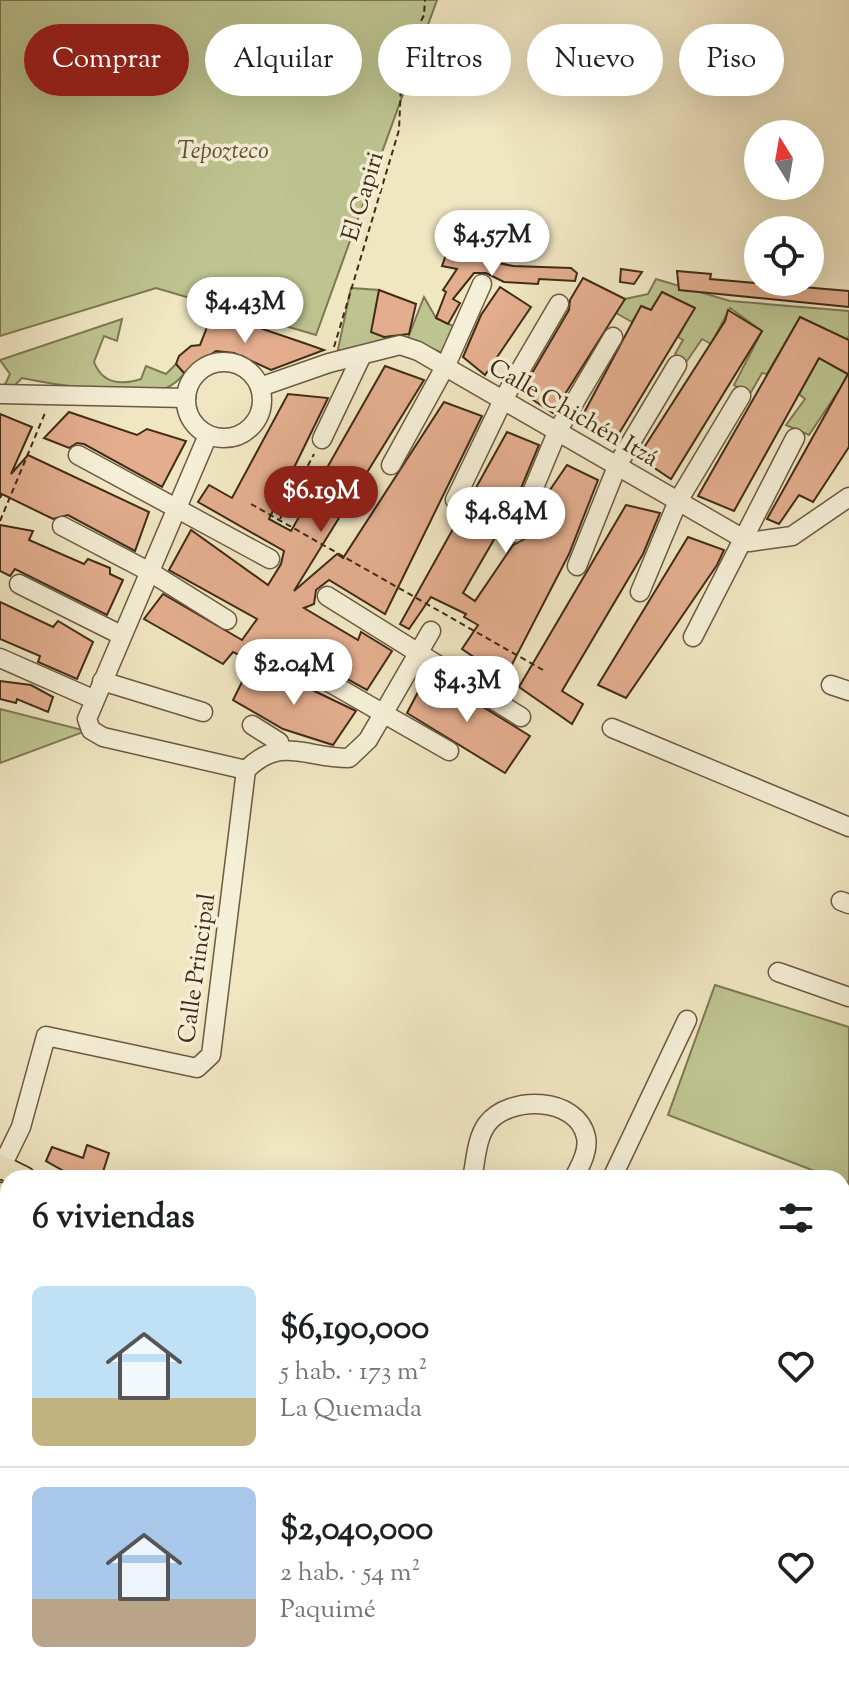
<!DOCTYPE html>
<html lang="es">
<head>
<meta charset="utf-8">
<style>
  body { margin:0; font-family:"Sorts Mill Goudy",serif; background:#f6f6f6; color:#202124; height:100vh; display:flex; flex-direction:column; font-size:30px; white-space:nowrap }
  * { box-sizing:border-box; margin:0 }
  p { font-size:26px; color:#757577 }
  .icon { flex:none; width:44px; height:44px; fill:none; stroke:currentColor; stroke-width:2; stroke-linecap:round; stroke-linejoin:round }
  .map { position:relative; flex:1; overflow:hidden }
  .details { position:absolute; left:0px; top:1170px; width:850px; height:512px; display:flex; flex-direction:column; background:#fff; border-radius:24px 24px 0 0; box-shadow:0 8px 32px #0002 }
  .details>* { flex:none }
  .guide { position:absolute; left:24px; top:24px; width:802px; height:72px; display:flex; gap:16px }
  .needle { width:52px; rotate:349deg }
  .buttons { position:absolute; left:744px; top:120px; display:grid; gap:16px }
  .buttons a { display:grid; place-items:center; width:80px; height:80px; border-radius:50%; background:#fff; box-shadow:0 8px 32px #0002; font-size:40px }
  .price { position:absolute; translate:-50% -68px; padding:0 18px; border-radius:28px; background:#fff; color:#222; font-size:26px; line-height:52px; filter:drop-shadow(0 2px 4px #0008) }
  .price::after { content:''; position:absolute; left:50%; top:48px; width:24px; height:18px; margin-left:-12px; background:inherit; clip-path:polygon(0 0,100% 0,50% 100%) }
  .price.active { background:#8f2418; color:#fff }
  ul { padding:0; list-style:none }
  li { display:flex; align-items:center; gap:24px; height:200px; padding:0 32px }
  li+li { border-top:2px solid #e0e0e0 }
  li span { display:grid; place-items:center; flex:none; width:224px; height:160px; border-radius:12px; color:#555 }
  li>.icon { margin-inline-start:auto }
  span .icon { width:96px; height:96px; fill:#fffc; stroke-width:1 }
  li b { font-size:34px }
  h2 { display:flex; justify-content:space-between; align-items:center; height:96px; padding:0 32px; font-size:34px }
  .tag { padding:0 28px; border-radius:36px; background:#fff; box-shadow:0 8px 32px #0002; font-size:28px; line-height:72px }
  .tag.active { background:#8f2418; color:#fff }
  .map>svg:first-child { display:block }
</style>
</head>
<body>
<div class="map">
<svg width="849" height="1682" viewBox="0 0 849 1682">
  <rect width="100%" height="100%" fill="#f0e6c2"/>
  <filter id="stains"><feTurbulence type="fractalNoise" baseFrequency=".0025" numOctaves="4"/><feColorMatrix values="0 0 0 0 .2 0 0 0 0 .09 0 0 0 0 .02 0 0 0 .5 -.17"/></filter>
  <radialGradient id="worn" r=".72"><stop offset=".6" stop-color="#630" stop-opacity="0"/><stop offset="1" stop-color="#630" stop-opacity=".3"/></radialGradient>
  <!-- green -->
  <g fill="#bdc490" stroke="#7e7852" stroke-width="2">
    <polygon points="0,0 437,0 316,335 156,288 0,336"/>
    <polygon points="656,279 730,301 849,311 849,336 833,366 849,375 809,435 786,425 805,399 799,394 833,333 800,317 767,374 762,373 750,394 734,385 762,331 730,308 711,344 702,339 687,361 675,354 683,340 678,337 694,308 662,292 651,310 642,306 632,322 616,313 625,299 648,294"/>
    <polygon points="351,288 379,290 372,331 389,338 337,354"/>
    <polygon points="424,297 436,318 457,328 442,353 408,338"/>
    <path d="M122 319 117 341 104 336 94 362C102 383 119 386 141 379L146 366 166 374 176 364 184 373C179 381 168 389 159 390 120 394 60 386 22 378L10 390 3 389 10 374 0 360Z"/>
    <polygon points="0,709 86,731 0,763"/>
    <polygon points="715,985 849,1027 849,1184 842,1178 833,1178 668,1115"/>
  </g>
  <!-- building -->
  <g fill="#e3ad8e" stroke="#402c15" stroke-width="2">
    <polygon points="447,252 513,266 571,268 577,273 575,281 539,279 538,284 504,282 486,273 474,273 453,299 460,303 448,324 436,318 446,292 443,290 457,269 442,266"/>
    <polygon points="621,269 642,272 634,284 620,282"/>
    <polygon points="677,271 711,274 710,279 849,291 849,307 679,290"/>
    <polygon points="583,278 625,299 553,413 521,392 569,310 570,300"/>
    <polygon points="500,287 531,307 485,375 463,357 481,315"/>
    <polygon points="379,290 416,304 409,334 384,337 371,332"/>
    <polygon points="662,292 695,308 612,445 578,424 641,306 651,310"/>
    <polygon points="728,310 762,331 671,479 638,457 725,321"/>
    <polygon points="213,312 304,343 324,350 271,370 234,353 216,351 184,373 176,364 179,356 191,346 200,345"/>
    <polygon points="800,317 849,340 849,447 813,502 799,495 779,524 767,519 848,374 819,358 734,511 698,496"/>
    <polygon points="385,366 424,380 294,591 337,554 343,558 444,402 482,416 385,614 329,580 316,590 314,604 304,608 358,640 361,632 392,651 367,690 291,648 280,653 275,672 233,652 223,664 144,619 163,594 242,640 257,619 169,570 191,530 268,585 281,564 284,551 198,502 209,485 232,498 288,394 328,398 269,519 291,531"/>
    <polygon points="69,412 137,435 147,429 186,441 162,487 84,444 77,443 69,448 44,438"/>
    <polygon points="0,414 32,427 11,474 28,455 149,512 135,551 68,515 53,519 2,494 0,498"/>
    <polygon points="507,432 539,445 514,505 463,593 475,601 513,545 526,538 539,506 567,465 598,480 569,554 505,678 462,649 478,625 464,617 466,614 431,597 409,629 400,624"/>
    <polygon points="626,505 660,513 643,554 562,691 583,704 572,724 519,687"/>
    <polygon points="0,525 33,531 29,540 84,564 88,559 110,568 110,574 123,580 107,615 15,569 10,576 0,571"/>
    <polygon points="688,537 724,550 717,565 626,698 598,685"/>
    <polygon points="0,602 53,627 58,621 93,642 77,679 38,662 40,656 0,639"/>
    <polygon points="275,672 356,711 333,745 283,729 233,700 245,676"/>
    <polygon points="428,673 530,736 505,773 407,713"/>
    <polygon points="0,681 31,685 53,697 48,712 17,699 16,703 0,699"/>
    <polygon points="87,1145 109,1153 101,1178 76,1178 46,1161 52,1147 83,1158"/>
  </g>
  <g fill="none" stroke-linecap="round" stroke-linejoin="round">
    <!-- minor casing -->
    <g stroke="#6c5a40" stroke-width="21">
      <g id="minor">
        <circle cx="224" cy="400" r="38"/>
        <polyline points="260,387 329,363 400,345 418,351 749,542 792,536 849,497"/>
        <polyline points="0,394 186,398"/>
        <polyline points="208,435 87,719 91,730 103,737 246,770"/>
        <polyline points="322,439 362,355"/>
        <polyline points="78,455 270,559"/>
        <polyline points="391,465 446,365 482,284"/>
        <polyline points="455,500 504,398 559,304"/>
        <polyline points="62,526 150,572 227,620"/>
        <polyline points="515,533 558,430 613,337"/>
        <polyline points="577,566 618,464 677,365"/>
        <polyline points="19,584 121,635"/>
        <polyline points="640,592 678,501 741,396"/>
        <polyline points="327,596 521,717"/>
        <polyline points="693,637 795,438"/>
        <polyline points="0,658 93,699"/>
        <polyline points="290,660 449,751"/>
        <polyline points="102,681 203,712"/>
        <polyline points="831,685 849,691"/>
        <polyline points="252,725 279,742 275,749"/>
        <polyline points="612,728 849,827"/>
        <polyline points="841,901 849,904"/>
        <polyline points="778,972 849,997"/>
        <path d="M0 1170 21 1127 46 1036 197 1068 211 1055 246 770C281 735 305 758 349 758L368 740 431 631"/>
        <path d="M472 1178C476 1161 476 1139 487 1124 509 1095 577 1096 586 1137 589 1151 580 1166 574 1178"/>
        <polyline points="612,1178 687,1020"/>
        <polyline points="0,1369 8,1373"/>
        <polyline points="842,1451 847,1453 842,1477"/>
        <polyline points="0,1472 8,1475"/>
        <polyline points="0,1624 8,1623"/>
        <polyline points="141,1674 149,1682"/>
        <polyline points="781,1674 797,1682"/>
        <polyline points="673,1682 679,1674"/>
      </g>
    </g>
    <!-- major casing -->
    <g stroke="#402c15" stroke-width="25">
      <g id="major">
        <polyline points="0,1166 24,1178"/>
        <polyline points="0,1194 8,1198"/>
        <polyline points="842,1536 849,1539"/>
        <polyline points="842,1561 849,1564"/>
      </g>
    </g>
    <!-- path -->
    <g stroke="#402c15" stroke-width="2" stroke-dasharray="6 4" stroke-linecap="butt">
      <polyline points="334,347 399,130 402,61 424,15 425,0"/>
      <polyline points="251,504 543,670"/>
      <polyline points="280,519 314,454"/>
      <polyline points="0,521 45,413"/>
    </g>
    <!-- minor -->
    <use href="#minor" stroke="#f5efd7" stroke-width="18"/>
    <!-- major -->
    <use href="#major" stroke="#f0e6c2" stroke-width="22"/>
  </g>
  <g text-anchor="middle" stroke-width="7" stroke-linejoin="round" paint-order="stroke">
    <!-- park labels -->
    <g font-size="24" font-style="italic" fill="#5f5234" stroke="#f5efd7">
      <text x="223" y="158">Tepozteco</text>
    </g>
    <!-- street labels -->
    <g font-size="24" fill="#402c15" stroke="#f5efd7">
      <text transform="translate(362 196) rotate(-73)" y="8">El Capiri</text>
      <text transform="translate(574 412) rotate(30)" y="8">Calle Chichén Itzá</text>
      <text transform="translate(196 968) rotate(-82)" y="8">Calle Principal</text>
    </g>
  </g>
  <rect width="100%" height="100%" filter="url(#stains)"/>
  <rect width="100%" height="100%" fill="url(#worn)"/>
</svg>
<div class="buttons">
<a><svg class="needle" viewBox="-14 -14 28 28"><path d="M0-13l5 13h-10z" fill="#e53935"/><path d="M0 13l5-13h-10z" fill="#757577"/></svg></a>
<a><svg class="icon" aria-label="locate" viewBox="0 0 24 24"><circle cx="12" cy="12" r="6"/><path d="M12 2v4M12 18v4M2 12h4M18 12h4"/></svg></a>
</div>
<b class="price" style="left:492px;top:278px">$4.57M</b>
<b class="price" style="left:245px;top:345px">$4.43M</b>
<b class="price active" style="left:321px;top:534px">$6.19M</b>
<b class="price" style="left:506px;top:555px">$4.84M</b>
<b class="price" style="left:294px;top:707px">$2.04M</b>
<b class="price" style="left:467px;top:724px">$4.3M</b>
<div class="guide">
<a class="tag active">Comprar</a>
<a class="tag">Alquilar</a>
<a class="tag">Filtros</a>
<a class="tag">Nuevo</a>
<a class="tag">Piso</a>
</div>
<section class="details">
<h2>6 viviendas<svg class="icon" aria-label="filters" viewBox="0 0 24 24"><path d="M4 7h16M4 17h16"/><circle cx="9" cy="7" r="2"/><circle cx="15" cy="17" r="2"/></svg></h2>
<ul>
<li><span style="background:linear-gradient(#bfe0f5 70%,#c2b280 0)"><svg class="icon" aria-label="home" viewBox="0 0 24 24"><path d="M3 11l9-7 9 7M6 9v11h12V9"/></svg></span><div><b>$6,190,000</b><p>5 hab. · 173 m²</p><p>La Quemada</p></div><svg class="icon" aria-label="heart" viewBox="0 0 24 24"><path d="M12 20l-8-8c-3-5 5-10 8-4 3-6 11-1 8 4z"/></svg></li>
<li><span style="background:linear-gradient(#a9c7e8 70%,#b9a48a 0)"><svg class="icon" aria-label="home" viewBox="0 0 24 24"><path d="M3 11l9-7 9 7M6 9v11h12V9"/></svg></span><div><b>$2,040,000</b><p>2 hab. · 54 m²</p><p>Paquimé</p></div><svg class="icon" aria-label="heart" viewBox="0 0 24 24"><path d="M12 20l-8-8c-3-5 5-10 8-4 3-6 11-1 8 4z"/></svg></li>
</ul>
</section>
</div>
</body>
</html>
